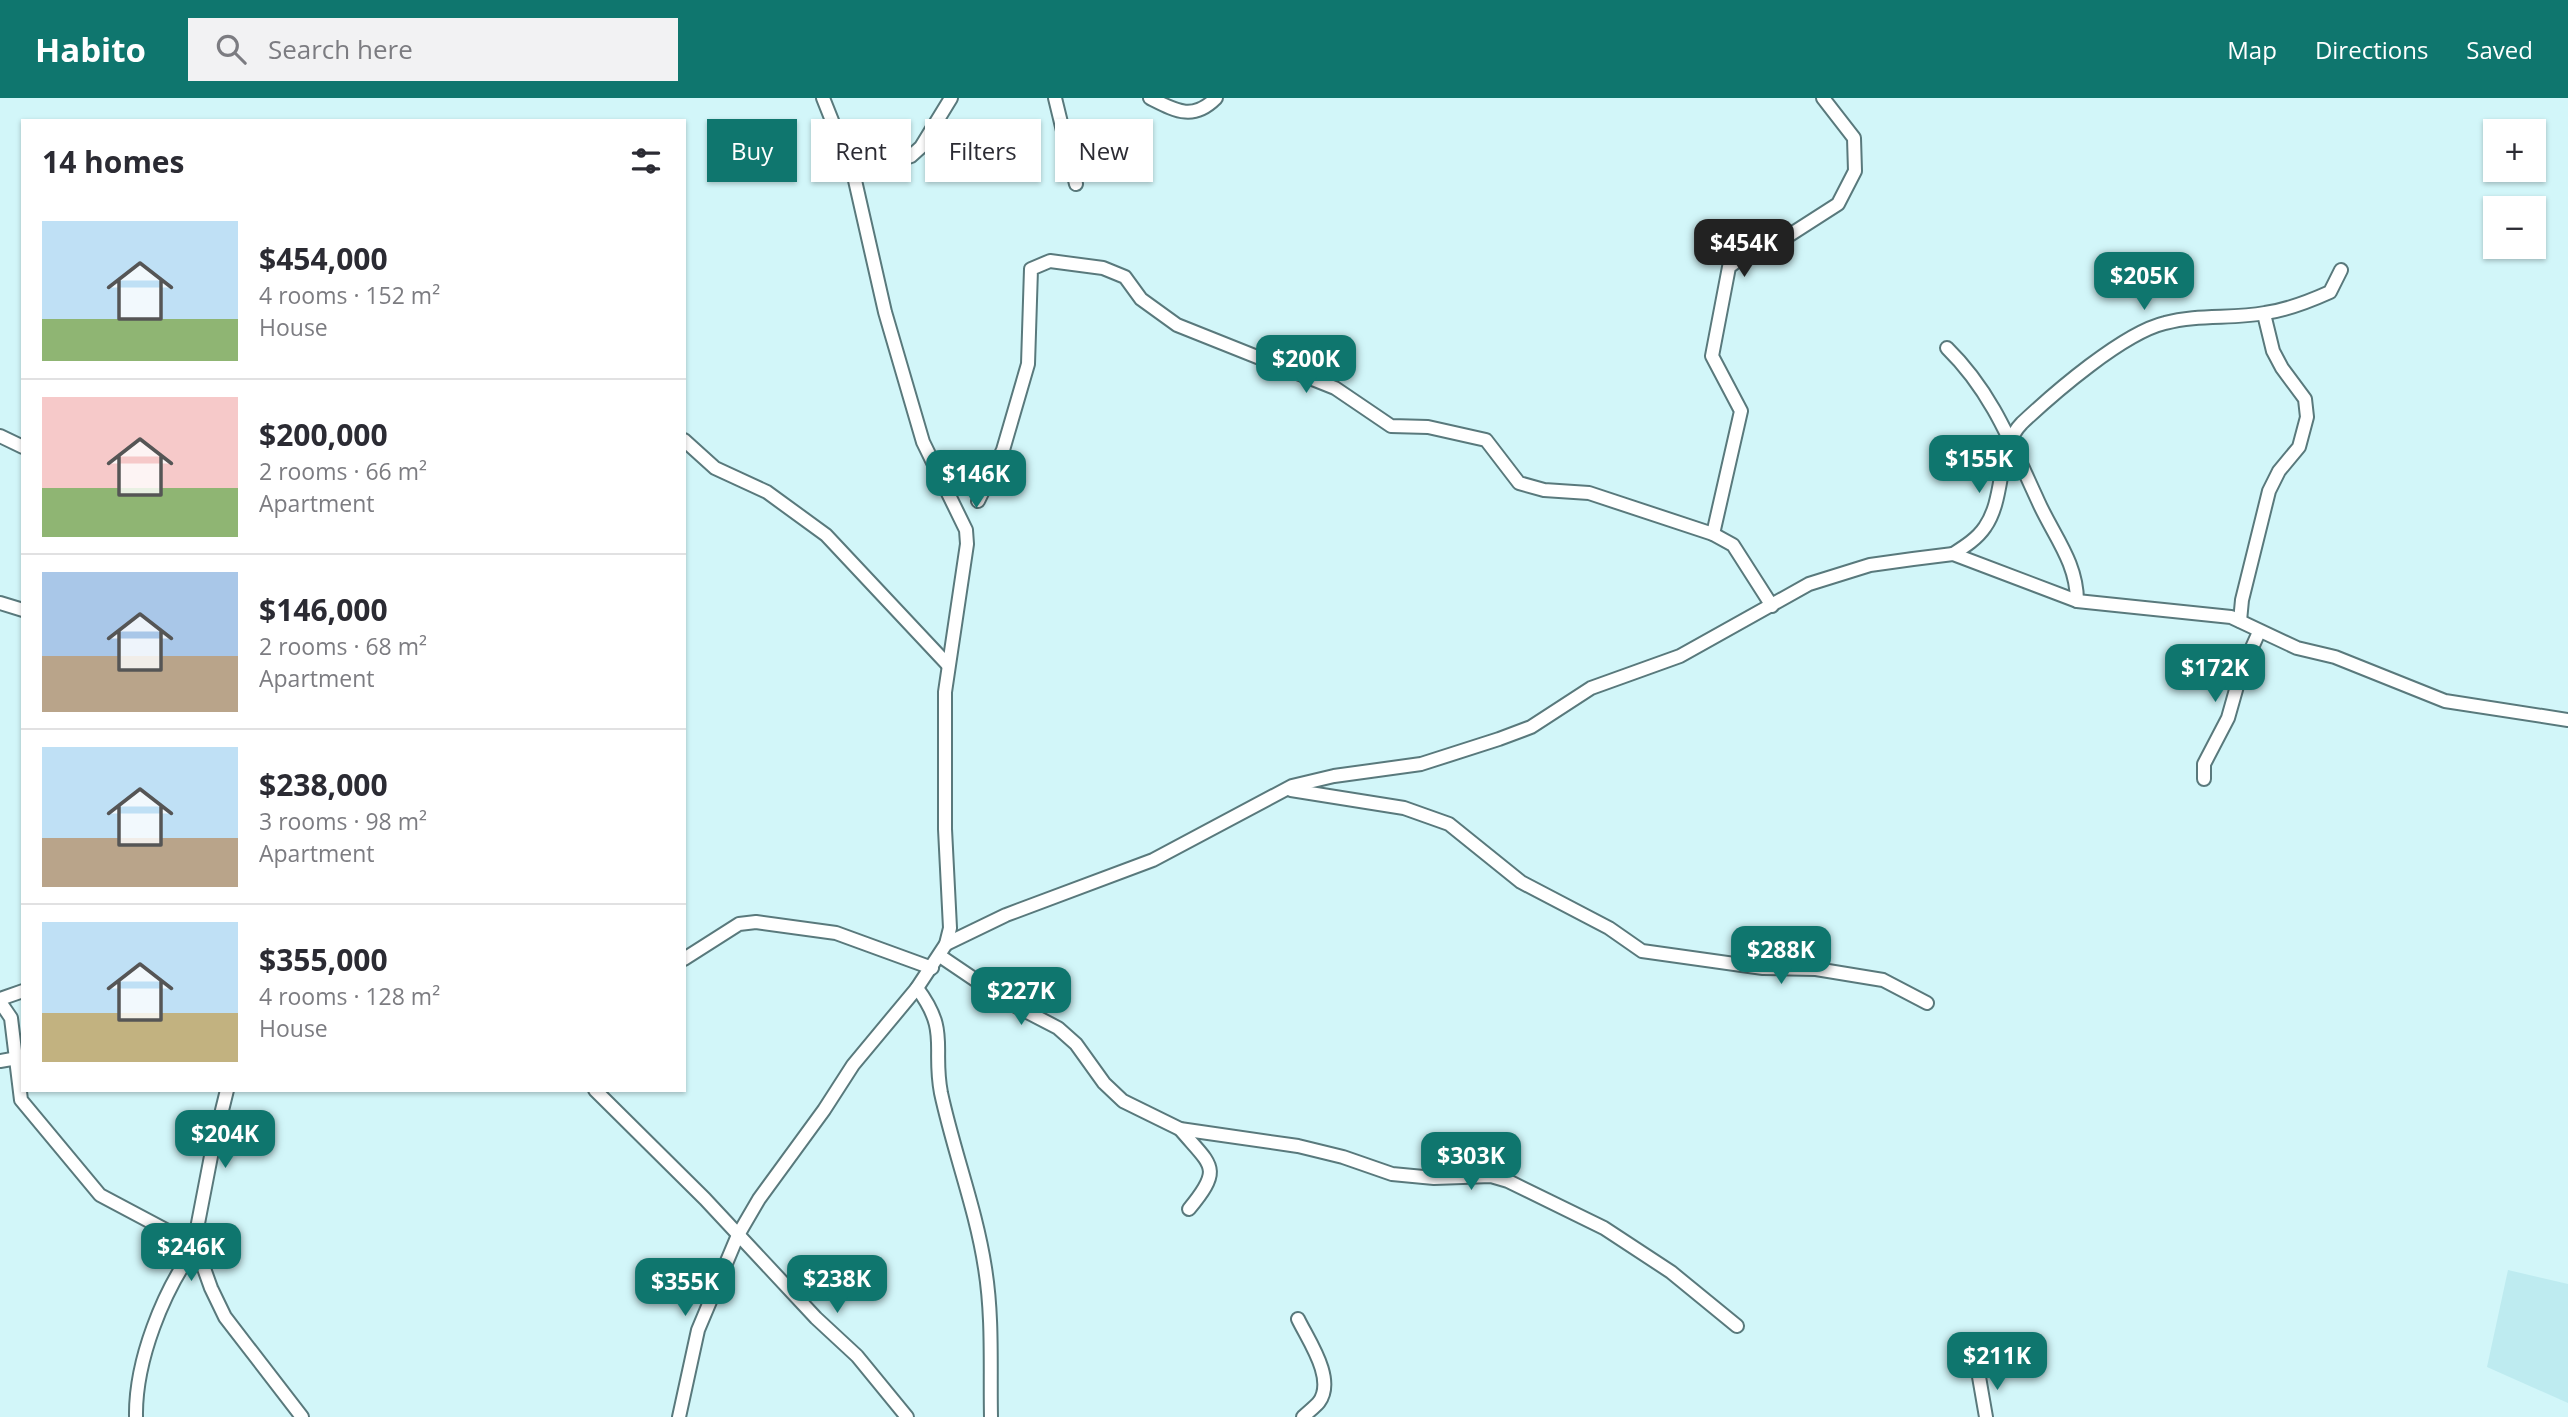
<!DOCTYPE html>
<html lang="en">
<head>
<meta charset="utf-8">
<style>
  body { margin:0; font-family:"Open Sans",sans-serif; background:#f2f2f3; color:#2b2b33; height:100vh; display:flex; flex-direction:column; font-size:26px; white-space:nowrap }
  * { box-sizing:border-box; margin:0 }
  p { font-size:23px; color:#7c7c81 }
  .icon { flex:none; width:38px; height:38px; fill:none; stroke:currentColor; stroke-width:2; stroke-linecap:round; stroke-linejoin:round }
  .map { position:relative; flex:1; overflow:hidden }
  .drawer { position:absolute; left:21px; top:21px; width:665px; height:973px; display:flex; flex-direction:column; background:#fff; border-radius:0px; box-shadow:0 2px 5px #0004 }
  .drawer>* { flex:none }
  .banner { position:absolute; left:707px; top:21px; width:665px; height:63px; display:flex; gap:14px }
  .buttons { position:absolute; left:2483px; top:21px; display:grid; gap:14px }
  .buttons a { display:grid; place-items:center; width:63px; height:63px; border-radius:0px; background:#fff; box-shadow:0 2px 5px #0004; font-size:35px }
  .price { position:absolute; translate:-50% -60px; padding:0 16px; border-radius:14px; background:#0f766e; color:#fff; font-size:23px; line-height:46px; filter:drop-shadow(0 2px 4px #0008) }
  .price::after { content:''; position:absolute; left:50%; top:42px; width:21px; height:16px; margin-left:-10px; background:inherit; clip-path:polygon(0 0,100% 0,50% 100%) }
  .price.current { background:#222; color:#fff }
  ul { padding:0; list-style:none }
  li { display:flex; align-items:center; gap:21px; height:175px; padding:0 21px }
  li+li { border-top:2px solid #e1e1e2 }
  li span { display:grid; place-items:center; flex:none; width:196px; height:140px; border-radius:0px; color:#555 }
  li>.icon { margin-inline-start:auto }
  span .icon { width:84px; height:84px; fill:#fffc; stroke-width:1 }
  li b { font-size:30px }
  h2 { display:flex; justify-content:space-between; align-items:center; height:84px; padding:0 21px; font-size:30px }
  .pill { padding:0 24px; border-radius:0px; background:#fff; box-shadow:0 2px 5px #0004; font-size:24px; line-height:63px }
  .pill.current { background:#0f766e; color:#fff }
  header { display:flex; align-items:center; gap:42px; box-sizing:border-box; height:98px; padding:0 35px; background:#0f766e; color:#fff }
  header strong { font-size:33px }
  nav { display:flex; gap:38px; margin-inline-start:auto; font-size:24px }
  .search { width:490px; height:63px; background:#f2f2f3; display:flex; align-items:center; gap:18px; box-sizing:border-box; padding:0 24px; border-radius:0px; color:#7c7c81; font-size:26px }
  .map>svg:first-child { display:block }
</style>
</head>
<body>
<header>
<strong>Habito</strong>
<div class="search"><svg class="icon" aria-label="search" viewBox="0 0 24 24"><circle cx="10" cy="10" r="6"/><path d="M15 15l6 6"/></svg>Search here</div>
<nav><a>Map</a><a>Directions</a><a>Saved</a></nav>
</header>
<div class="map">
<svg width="2568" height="1319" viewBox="0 0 2568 1319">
  <rect width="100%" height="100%" fill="#d2f6f9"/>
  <!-- built -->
  <polygon fill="#beebf0" points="2508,1172 2568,1186 2568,1305 2487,1269"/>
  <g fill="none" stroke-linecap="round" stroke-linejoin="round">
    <!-- street casing -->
    <g stroke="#59797c" stroke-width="16">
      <g id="street">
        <polyline points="1055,0 1076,86"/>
        <path d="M1150 0C1176 13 1193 23 1216 0"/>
        <polyline points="854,78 911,58 921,49 951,0"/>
        <path d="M1947 250C1992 294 2012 347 2038 403 2053 437 2077 464 2077 503"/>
        <polyline points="0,338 23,349"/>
        <polyline points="684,342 715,370 767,394 826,437 948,567"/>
        <polyline points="978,403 1003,352 1028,266 1031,171 1050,163 1103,170 1125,179 1141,201 1177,227 1335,290 1391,328 1428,329 1486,342 1519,385 1544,392 1589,395 1713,436 1733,447 1772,508"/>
        <polyline points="1713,436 1741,313 1712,258 1729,169 1762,144 1785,140 1838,106 1855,73 1854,40 1823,0"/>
        <path d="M1953 456C1964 449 1977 441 1985 429 2006 399 1996 351 2022 325 2054 295 2123 235 2165 225 2198 216 2232 221 2265 215 2287 212 2310 203 2330 194L2341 172"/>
        <polyline points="0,505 23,512"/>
        <polyline points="2240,523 2242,502 2269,393 2279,373 2299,349 2307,319 2305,301 2282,270 2273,253 2264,216"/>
        <polyline points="2204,681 2204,666 2228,620 2241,574 2259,534"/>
        <polyline points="1291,692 1404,710 1449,726 1521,784 1609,830 1642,853 1763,870 1816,871 1883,882 1927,905"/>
        <polyline points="946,846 1006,817 1153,762 1292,688 1334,678 1421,666 1499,641 1531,629 1591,590 1680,558 1809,486 1870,467 1913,461 1953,456 2077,503 2231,519 2297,550 2335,559 2445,603 2568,622"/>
        <polyline points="940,858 1008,904 1058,930 1076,946 1104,985 1123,1003 1180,1031 1298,1048 1343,1059 1392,1076 1434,1080 1491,1078 1508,1083 1604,1130 1671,1174 1737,1228"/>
        <polyline points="684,861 739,826 756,824 836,835 932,870"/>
        <path d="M917 890C950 934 932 948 941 995 954 1055 976 1111 985 1170 993 1219 990 1270 991 1319"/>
        <polyline points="0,901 23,893"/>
        <polyline points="0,904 11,920 21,1002 100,1097 196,1148 211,1190 225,1219 302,1319"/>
        <polyline points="0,963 23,959"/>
        <polyline points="595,992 705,1101 816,1220 857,1258 907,1319"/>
        <path d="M1180 1031C1211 1068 1224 1069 1189 1111"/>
        <polyline points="194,1146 212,1053 227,992"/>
        <path d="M1298 1221C1308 1242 1336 1281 1319 1304 1315 1309 1308 1314 1303 1319"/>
        <polyline points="1978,1273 1986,1319"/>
        <path d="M136 1319C135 1263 163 1193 196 1148"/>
        <polyline points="679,1319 698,1232 738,1137 759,1101 824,1012 853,967 917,890 946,846 950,830 945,731 945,594 967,446 966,432 923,344 885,214 854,78 823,0"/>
      </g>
    </g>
    <!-- street -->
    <use href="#street" stroke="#fff" stroke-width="12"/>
  </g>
</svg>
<div class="buttons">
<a>+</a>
<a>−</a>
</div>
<b class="price current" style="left:1744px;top:181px">$454K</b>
<b class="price" style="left:2144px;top:214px">$205K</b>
<b class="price" style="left:1306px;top:297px">$200K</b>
<b class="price" style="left:1979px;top:397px">$155K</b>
<b class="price" style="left:976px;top:412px">$146K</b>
<b class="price" style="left:2215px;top:606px">$172K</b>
<b class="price" style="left:1781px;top:888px">$288K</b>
<b class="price" style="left:1021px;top:929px">$227K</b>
<b class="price" style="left:225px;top:1072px">$204K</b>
<b class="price" style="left:1471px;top:1094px">$303K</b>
<b class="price" style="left:191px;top:1185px">$246K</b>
<b class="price" style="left:837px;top:1217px">$238K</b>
<b class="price" style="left:685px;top:1220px">$355K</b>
<b class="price" style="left:1997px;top:1294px">$211K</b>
<div class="banner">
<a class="pill current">Buy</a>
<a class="pill">Rent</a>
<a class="pill">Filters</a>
<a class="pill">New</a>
</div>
<section class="drawer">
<h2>14 homes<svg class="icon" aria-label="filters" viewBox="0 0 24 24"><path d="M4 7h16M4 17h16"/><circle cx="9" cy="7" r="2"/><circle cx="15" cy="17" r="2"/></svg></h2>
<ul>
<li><span style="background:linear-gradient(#bfe0f5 70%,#8fb573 0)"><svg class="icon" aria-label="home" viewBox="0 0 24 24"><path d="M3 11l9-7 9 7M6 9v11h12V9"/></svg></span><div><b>$454,000</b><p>4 rooms · 152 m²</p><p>House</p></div></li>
<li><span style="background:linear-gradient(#f6c9c9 65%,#8fb573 0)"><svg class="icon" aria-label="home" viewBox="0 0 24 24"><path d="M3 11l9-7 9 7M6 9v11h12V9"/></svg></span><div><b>$200,000</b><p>2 rooms · 66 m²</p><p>Apartment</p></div></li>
<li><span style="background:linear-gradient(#a9c7e8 60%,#b9a48a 0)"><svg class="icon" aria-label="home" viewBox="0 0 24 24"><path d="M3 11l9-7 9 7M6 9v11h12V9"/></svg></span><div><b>$146,000</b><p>2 rooms · 68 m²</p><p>Apartment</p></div></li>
<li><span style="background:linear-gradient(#bfe0f5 65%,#b9a48a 0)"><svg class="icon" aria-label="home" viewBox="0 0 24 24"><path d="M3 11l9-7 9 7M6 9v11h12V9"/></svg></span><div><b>$238,000</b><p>3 rooms · 98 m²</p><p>Apartment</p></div></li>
<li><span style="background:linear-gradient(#bfe0f5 65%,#c2b280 0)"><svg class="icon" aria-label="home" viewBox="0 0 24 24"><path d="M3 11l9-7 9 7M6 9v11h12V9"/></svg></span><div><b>$355,000</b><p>4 rooms · 128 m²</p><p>House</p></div></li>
</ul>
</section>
</div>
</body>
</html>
